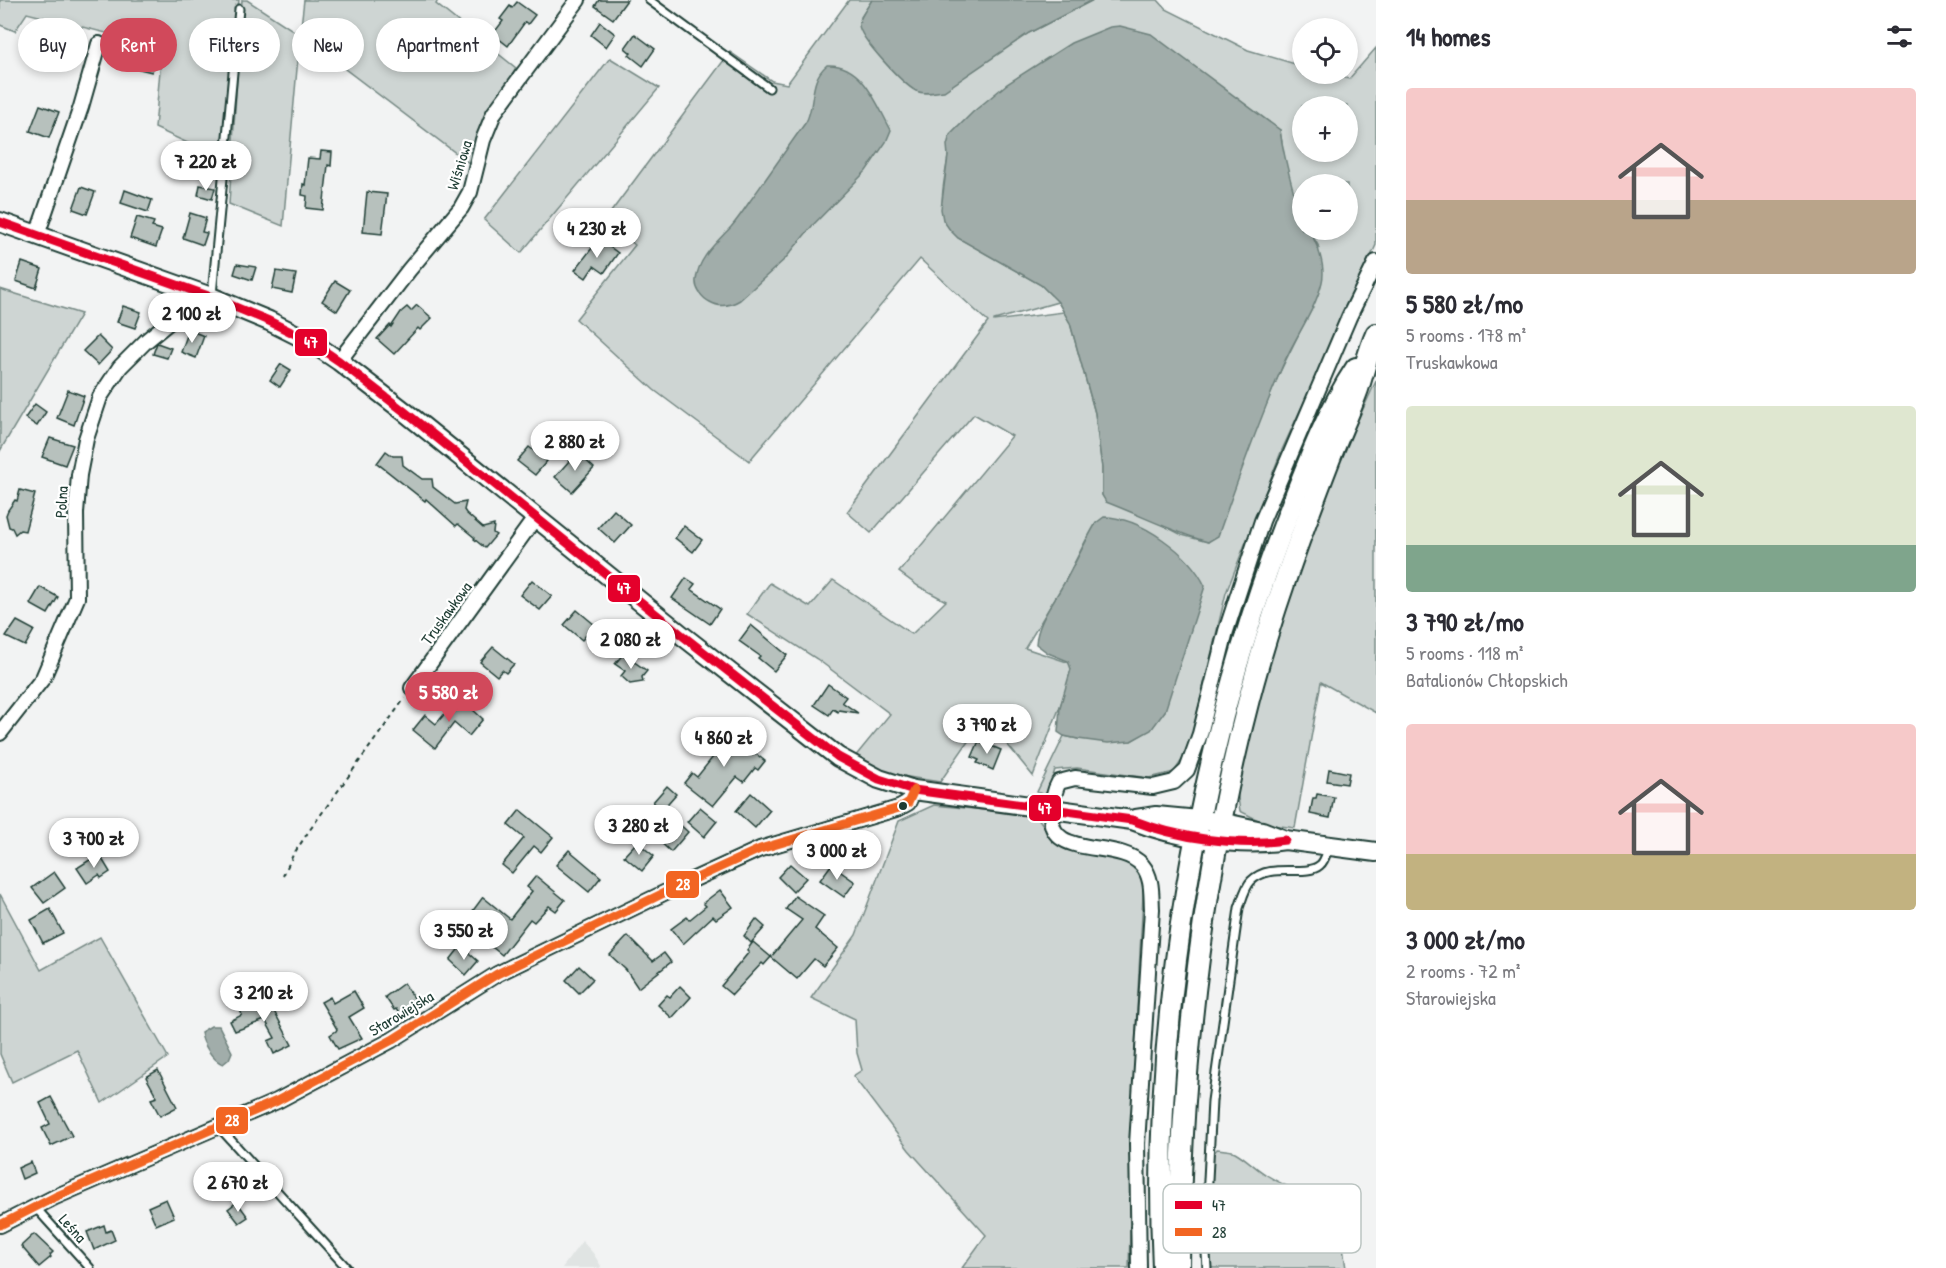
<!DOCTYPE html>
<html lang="en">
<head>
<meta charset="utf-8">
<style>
  body { margin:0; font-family:"Patrick Hand",sans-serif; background:#f7f7f7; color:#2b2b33; height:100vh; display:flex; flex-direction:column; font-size:22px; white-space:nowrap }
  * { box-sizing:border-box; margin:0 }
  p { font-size:20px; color:#7c7c81 }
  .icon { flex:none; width:33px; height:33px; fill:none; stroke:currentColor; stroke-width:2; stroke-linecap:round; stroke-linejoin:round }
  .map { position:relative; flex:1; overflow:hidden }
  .side { display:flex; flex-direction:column; background:#fff; width:570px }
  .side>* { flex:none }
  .hud { position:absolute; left:18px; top:18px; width:570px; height:54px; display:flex; gap:12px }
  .tools { position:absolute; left:1292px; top:18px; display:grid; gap:12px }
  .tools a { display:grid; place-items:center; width:66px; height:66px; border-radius:50%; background:#fff; box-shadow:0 3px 9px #0003; font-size:30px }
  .price { position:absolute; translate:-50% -51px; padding:0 14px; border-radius:21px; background:#fff; color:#222; font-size:20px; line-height:39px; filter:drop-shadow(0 2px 3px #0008) }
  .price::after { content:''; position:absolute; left:50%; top:36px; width:18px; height:14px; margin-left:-9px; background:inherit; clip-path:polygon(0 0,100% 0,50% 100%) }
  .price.on { background:#d1495b; color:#fff }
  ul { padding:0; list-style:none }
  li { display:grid; align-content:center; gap:12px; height:318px; padding:0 30px }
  li span { display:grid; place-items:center; height:186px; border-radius:6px; color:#555 }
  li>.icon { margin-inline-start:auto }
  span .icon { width:108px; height:108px; fill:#fffc; stroke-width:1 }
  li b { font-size:26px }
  h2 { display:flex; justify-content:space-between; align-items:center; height:72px; padding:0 30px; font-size:26px }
  .tag { padding:0 21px; border-radius:27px; background:#fff; box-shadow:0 3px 9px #0003; font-size:21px; line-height:54px }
  .tag.on { background:#d1495b; color:#fff }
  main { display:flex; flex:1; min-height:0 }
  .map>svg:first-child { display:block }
</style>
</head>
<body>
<main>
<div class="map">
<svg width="1376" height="1268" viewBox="0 0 1376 1268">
  <rect width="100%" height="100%" fill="#f2f3f3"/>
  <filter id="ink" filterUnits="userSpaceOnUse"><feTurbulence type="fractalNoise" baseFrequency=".0167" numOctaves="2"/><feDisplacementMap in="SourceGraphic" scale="12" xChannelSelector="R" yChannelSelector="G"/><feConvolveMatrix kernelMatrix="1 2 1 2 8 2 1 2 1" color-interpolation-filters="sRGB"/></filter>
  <g filter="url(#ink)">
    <!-- built -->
    <polygon fill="#e0e4e3" points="582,1241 593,1253 601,1266 600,1268 562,1268"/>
    <!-- green -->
    <g fill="#ced5d3" stroke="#768984" stroke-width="1.5" fill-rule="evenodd">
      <polygon points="0,0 239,0 220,158 155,128 162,47 27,13 15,31 0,25"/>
      <polygon points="242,0 247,0 300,35 304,0 438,0 436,4 516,68 469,163 300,35 283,226 229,204"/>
      <path d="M849 0H872L861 17 1011 42 1093 0H1158L1166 9 1248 50 1302 66V74H1330L1349 79 1376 48V245L1281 452 1226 593 1188 751 1174 772 1149 778 1077 768 1055 770 1046 796 1037 792 1064 736 1078 739 1131 741 1151 729 1165 711 1086 540 1063 585 1025 648 1076 665 1033 776 985 717 940 782 883 773 854 758 890 714 817 659 747 614 770 583 810 607 833 580 912 634 946 601 918 586 899 572 1012 436 974 414 871 533 847 512 988 322 920 259 749 461 654 390 576 319 635 245 605 220 730 52 772 81 787 84ZM1302 106H1347V152H1302ZM1280 130C1284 157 1289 193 1302 216V184H1347V230H1309L1319 247 1309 313 1280 372 1208 542 1182 535 1155 521 1106 501 1102 495V468L1095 413 1070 323 1064 312 1067 295H1051L1041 285 958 238C933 214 944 187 948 156ZM1058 302 1064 312 994 321V320Z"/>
      <polygon points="610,58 659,88 521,253 484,220"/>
      <polygon points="0,289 81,314 0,451"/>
      <polygon points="1376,381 1376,713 1321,682 1295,828 1266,824 1240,811 1237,791 1274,641 1333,474"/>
      <polygon points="934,805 1036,815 1055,842 1125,860 1135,865 1144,876 1135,1049 1129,1268 962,1268 986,1235 909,1150 853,1076 862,1070 857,1053 855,1019 811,998 856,935 899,821"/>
      <polygon points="0,894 41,970 100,937 168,1057 102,1103 77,1050 12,1082 0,1054"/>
      <path d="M1217 1149C1223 1150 1230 1150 1235 1152 1246 1158 1255 1168 1265 1174 1287 1189 1320 1197 1334 1219 1343 1233 1343 1251 1346 1268H1208L1210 1219 1208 1161Z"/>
    </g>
    <!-- water -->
    <g fill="#a1adaa" stroke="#6d807b" stroke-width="1.5">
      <path d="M872 0H1093L1029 33 944 91C935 92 924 95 916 91 904 85 858 37 859 24 860 16 868 7 872 0Z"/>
      <path d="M1120 26 1151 34 1280 130C1283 153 1289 175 1295 197 1298 209 1302 217 1302 230H1309C1317 243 1326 266 1322 282 1315 311 1295 337 1283 365 1259 421 1238 479 1218 536L1208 542C1173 532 1140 515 1106 502L1102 495V468L1095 413 1070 323 1058 302 1041 285 958 238 950 230 943 220 941 209 948 156 947 145 950 135 973 112 1007 84 1071 43 1110 27Z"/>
      <path d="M827 65C863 63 877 105 891 130L886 142 866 171 812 226 785 259 740 300C730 306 720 308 710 302 702 298 695 289 696 280 698 258 717 242 731 227 738 219 744 210 750 201 769 175 787 148 806 122 816 104 808 81 827 65Z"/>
      <path d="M1104 517C1141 517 1190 554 1205 586L1165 711 1151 730 1131 741 1108 743 1078 739 1064 736 1058 732 1060 707 1071 669 1068 661 1048 653 1036 644C1037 623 1053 603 1063 585 1075 564 1084 543 1096 523Z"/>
      <path d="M211 1026H219L232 1052 229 1059 223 1064C212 1060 202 1043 201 1032Z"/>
    </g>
    <!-- building -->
    <g fill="#b7c1bd" stroke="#1f3d34" stroke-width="1.5">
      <polygon points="599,0 627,0 613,19 595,6"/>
      <polygon points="517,2 535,15 528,24 525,22 508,46 493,34 503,21 500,19 510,6 512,8"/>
      <polygon points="600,22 615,34 606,47 591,35"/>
      <polygon points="30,24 68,34 63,54 25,44"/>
      <polygon points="635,34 655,49 643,66 629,55 631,53 625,48"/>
      <polygon points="127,48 156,55 152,72 123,65"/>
      <polygon points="40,105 59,112 49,138 30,131"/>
      <polygon points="321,151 332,152 331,166 328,165 323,210 306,208 307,196 302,195 303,184 305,185 308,158 320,159"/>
      <polygon points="200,185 215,188 212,199 198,195"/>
      <polygon points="81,187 95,192 87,214 73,209"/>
      <polygon points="125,190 152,200 148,212 121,203"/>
      <polygon points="367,192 387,194 382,234 363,232"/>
      <polygon points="190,213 206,218 202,232 207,233 203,245 183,238"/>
      <polygon points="137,217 154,222 152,227 162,230 156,247 130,238"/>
      <polygon points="599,239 618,253 604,273 594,266 586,278 575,270"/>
      <polygon points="22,262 42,269 36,288 16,281"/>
      <polygon points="237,264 256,267 252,280 234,274"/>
      <polygon points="276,271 296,274 292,293 272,289"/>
      <polygon points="335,281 350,290 337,311 322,301"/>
      <polygon points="417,305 432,318 420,330 418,328 394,354 377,339 390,325 391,327 401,312 407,307 411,311"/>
      <polygon points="123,306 141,312 135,328 117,322"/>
      <polygon points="189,330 204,336 196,358 181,352"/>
      <polygon points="98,336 112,350 98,365 83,351"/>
      <polygon points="157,343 171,348 167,358 153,354"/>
      <polygon points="281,364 291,370 280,387 270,380"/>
      <polygon points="68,390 84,396 74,425 57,418"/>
      <polygon points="35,404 46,412 37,426 25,418"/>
      <polygon points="50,438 73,445 65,465 42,457"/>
      <polygon points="529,447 547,461 535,475 517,461"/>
      <polygon points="386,451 393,456 402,456 403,465 422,479 432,479 433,487 455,504 466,502 464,510 466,513 483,528 494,525 493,533 496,535 485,548 474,539 475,538 458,524 456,526 426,499 425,501 377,463"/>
      <polygon points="577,452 594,468 572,492 555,477"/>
      <polygon points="20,490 35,494 25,531 20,530 15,534 12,528 9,527 6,515 8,510 15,500 17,501"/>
      <polygon points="614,510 631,525 615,543 598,528"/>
      <polygon points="684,526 702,540 693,552 675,538"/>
      <polygon points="686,578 695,584 691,589 720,609 710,624 672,598"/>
      <polygon points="532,580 552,596 540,610 520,595"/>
      <polygon points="40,587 58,597 48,614 30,604"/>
      <polygon points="577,610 595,625 582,640 564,625"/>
      <polygon points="17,621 34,630 25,646 6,637"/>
      <polygon points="751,625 787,655 774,671 758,658 760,656 739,641"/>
      <polygon points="493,647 514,664 506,673 502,670 497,676 480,662"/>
      <polygon points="623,654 647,671 642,677 643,682 630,684 621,676 625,671 615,664"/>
      <polygon points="828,684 846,697 842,702 858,713 839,710 838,712 833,709 829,715 814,705"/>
      <polygon points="459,697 483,719 469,736 454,723 435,748 413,730 425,715 436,724"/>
      <polygon points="725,729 765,761 758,770 755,768 744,782 737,777 713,806 684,783 692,773 697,777 713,757 706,752"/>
      <polygon points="979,741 1001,750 993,770 977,763 979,760 972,757"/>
      <polygon points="1329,769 1349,773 1347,784 1327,781"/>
      <polygon points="667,786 676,794 662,810 653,802"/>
      <polygon points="751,793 770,810 755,828 736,811"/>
      <polygon points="1317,794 1334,797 1330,818 1310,814 1313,798 1316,798"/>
      <polygon points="700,807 717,821 704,837 687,822"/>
      <polygon points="520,810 553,837 541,852 534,846 512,873 502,865 524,838 508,825"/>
      <polygon points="674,819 688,832 671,852 657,839"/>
      <polygon points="637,842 654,856 642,871 624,856"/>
      <polygon points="569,850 601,877 589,892 556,865"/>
      <polygon points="99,854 110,872 101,878 99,875 87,883 77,868"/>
      <polygon points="790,864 806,878 793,892 778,877"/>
      <polygon points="831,865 855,882 844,897 820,880"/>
      <polygon points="54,872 65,888 44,903 32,888"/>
      <polygon points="536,876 565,900 556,911 549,906 534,922 530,919 502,955 487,943 490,938 466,920 483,897 510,919 532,891 527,887"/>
      <polygon points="720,890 733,907 716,919 713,916 683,944 671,929 687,917 689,920 706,906 703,903"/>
      <polygon points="795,896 824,916 815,929 838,948 823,966 814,959 797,979 771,957 802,920 786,909"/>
      <polygon points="50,909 63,933 43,943 31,920"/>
      <polygon points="756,919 765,927 751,943 744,936"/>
      <polygon points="628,936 653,961 664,953 671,962 638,988 626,970 610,955"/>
      <polygon points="753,942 771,957 764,965 762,963 732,995 721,986 749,952 747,950"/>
      <polygon points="461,946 478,961 466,975 450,960"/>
      <polygon points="579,966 593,979 579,993 566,980"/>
      <polygon points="404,983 417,1002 400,1015 396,1009 394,1010 385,997"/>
      <polygon points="680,986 691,997 672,1018 658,1005 667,995 670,997"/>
      <polygon points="354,991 364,1008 349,1017 362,1038 338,1049 330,1035 336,1031 337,1029 321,1002 330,997 333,1003"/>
      <polygon points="267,998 292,1045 274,1054 268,1041 275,1038 265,1020 235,1031 230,1021 242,1015 240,1010"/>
      <polygon points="158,1070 177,1107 160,1116 151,1099 157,1097 146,1077"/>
      <polygon points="51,1097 72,1136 51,1146 42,1128 50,1124 40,1103"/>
      <polygon points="31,1162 35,1173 22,1179 18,1168"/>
      <polygon points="239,1168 241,1173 246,1171 250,1180 230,1191 229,1189 221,1193 217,1185 225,1181 223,1175"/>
      <polygon points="166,1199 174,1217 156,1225 148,1207"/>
      <polygon points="237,1202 248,1217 239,1223 228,1209"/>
      <polygon points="104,1225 106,1232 111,1230 115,1240 94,1250 87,1232"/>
      <polygon points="34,1234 53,1252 50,1255 51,1257 39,1267 21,1246"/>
    </g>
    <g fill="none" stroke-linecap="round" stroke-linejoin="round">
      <!-- service casing -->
      <g stroke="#1f3d34" stroke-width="11">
        <g id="service">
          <polyline points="649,0 769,88"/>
          <polyline points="212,295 239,9"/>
          <polyline points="218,1126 347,1268"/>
          <polyline points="35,1207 90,1268"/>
          <path d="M1207 1268 1205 1239 1212 1101 1239 908C1242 900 1245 887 1251 881 1271 861 1305 878 1320 865 1325 861 1326 854 1328 848"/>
        </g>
      </g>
      <!-- minor casing -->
      <g stroke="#1f3d34" stroke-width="18">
        <g id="minor">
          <polyline points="37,235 81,107 99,44"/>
          <polyline points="339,361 409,270 461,208 470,192 483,140 494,113 578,0"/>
          <polyline points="412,688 535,518"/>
          <polyline points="0,733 43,678 77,598 76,513 79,475 86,439 100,397 120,367 146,341 186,308 192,290"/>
          <polyline points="0,1225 55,1197 277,1101 392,1040 497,974 668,891 760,849 899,808 908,803 914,790"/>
          <path d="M1139 1268 1137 1144 1152 909C1151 894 1153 878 1142 865 1118 837 1043 862 1052 809 1053 799 1054 791 1059 782L1075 778 1153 787 1174 782 1187 770 1200 734 1226 631 1262 521 1349 317 1376 262"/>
        </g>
      </g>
      <!-- tertiary casing -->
      <g stroke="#1f3d34" stroke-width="22">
        <g id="tertiary">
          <path d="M0 222 211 297 269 321 311 342 339 361 405 412 683 636 838 757 879 779 914 790 1132 820C1177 838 1238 847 1285 840"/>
          <polyline points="1136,819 1156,816 1220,822 1262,831 1285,840 1376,852"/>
        </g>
      </g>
      <!-- secondary casing -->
      <g stroke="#1f3d34" stroke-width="24">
        <g id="secondary">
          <path d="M1163 1268C1151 1024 1196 758 1282 530 1303 476 1324 416 1356 368"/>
          <path d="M1179 1268C1180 1076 1200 886 1249 699 1270 618 1299 539 1329 461 1338 437 1349 414 1358 389 1364 371 1368 352 1376 334"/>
        </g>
      </g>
      <!-- path -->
      <polyline stroke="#1f3d34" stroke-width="2" stroke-dasharray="4.5 4.5" stroke-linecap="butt" points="283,876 293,855 309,831 405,698"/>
      <!-- service -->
      <use href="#service" stroke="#fff" stroke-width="7"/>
      <!-- minor -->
      <use href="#minor" stroke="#fff" stroke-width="14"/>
      <!-- tertiary -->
      <use href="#tertiary" stroke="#fff" stroke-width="18"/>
      <!-- secondary -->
      <use href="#secondary" stroke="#fff" stroke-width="20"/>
      <!-- bus-1 casing -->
      <g stroke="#fff" stroke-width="14">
        <path id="bus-1" d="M0 222 211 297 269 321 311 342 339 361 405 412 683 636 838 757 879 779 914 790 1132 820C1177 838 1238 847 1285 840"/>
      </g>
      <!-- bus-2 casing -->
      <g stroke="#fff" stroke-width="14">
        <polyline id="bus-2" points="0,1225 55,1197 277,1101 392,1040 497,974 668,891 760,849 899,808 908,803 914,790"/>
      </g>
      <!-- bus-1 -->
      <use href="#bus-1" stroke="#e4002b" stroke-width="9"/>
      <!-- bus-2 -->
      <use href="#bus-2" stroke="#f26522" stroke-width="9"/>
    </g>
  </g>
  <!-- markers -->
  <circle fill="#1f3d34" stroke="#fff" stroke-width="2" cx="903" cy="806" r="5"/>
  <g text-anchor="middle" stroke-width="4.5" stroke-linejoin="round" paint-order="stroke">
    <!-- street labels -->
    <g font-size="16" fill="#1f3d34" stroke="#fff">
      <text transform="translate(459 165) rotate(-73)" y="6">Wiśniowa</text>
      <text transform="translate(61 502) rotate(-87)" y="6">Polna</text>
      <text transform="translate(446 613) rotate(-54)" y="6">Truskawkowa</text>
      <text transform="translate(401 1013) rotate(-31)" y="6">Starowiejska</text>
      <text transform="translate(73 1228) rotate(48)" y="6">Leśna</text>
    </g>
  </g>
  <!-- legend -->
  <rect x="1163" y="1184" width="198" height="69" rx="9" fill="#fff" stroke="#bcc5c2" stroke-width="1.5"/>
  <rect x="1175" y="1201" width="27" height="8" fill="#e4002b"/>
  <rect x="1175" y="1228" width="27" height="8" fill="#f26522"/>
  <g font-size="16" fill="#1f3d34">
    <text x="1212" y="1211">47</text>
    <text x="1212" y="1238">28</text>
  </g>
  <g stroke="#fff" stroke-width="2">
    <rect x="294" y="328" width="34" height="29" rx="6" fill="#e4002b"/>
    <rect x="607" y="574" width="34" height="29" rx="6" fill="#e4002b"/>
    <rect x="1028" y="794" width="34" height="28" rx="6" fill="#e4002b"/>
    <rect x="665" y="870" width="35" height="29" rx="6" fill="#f26522"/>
    <rect x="215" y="1106" width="34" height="29" rx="6" fill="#f26522"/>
  </g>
  <g font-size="16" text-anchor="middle" font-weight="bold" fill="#fff">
    <text x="311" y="348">47</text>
    <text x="624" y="594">47</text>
    <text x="1045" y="814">47</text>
    <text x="683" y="890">28</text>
    <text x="232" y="1126">28</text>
  </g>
</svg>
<div class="tools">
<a><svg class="icon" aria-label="locate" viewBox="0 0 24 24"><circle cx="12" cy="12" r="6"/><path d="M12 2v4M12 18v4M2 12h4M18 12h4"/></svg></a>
<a>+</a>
<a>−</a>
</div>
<b class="price" style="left:206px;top:192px">7 220 zł</b>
<b class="price" style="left:597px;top:259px">4 230 zł</b>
<b class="price" style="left:192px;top:344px">2 100 zł</b>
<b class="price" style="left:575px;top:472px">2 880 zł</b>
<b class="price" style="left:631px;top:670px">2 080 zł</b>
<b class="price on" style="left:449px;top:723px">5 580 zł</b>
<b class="price" style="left:987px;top:755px">3 790 zł</b>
<b class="price" style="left:724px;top:768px">4 860 zł</b>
<b class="price" style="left:639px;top:856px">3 280 zł</b>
<b class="price" style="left:94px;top:869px">3 700 zł</b>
<b class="price" style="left:837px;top:881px">3 000 zł</b>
<b class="price" style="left:464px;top:961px">3 550 zł</b>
<b class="price" style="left:264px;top:1023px">3 210 zł</b>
<b class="price" style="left:238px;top:1213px">2 670 zł</b>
<div class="hud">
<a class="tag">Buy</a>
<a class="tag on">Rent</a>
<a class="tag">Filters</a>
<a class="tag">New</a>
<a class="tag">Apartment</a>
</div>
</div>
<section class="side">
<h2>14 homes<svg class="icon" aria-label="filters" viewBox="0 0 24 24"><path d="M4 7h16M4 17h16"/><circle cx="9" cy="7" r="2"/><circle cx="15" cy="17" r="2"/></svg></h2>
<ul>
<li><span style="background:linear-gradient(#f6c9c9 60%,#b9a48a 0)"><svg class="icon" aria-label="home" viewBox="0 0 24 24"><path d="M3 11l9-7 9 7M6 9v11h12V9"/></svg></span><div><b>5 580 zł/mo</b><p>5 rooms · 178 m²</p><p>Truskawkowa</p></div></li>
<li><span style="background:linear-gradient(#dfe7d0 75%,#7fa58c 0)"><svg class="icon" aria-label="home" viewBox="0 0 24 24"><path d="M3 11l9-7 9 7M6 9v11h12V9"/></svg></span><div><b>3 790 zł/mo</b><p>5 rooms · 118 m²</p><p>Batalionów Chłopskich</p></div></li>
<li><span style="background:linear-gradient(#f6c9c9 70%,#c2b280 0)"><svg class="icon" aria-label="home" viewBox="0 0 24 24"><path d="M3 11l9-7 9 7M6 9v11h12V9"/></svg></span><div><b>3 000 zł/mo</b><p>2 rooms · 72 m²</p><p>Starowiejska</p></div></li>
</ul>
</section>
</main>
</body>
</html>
